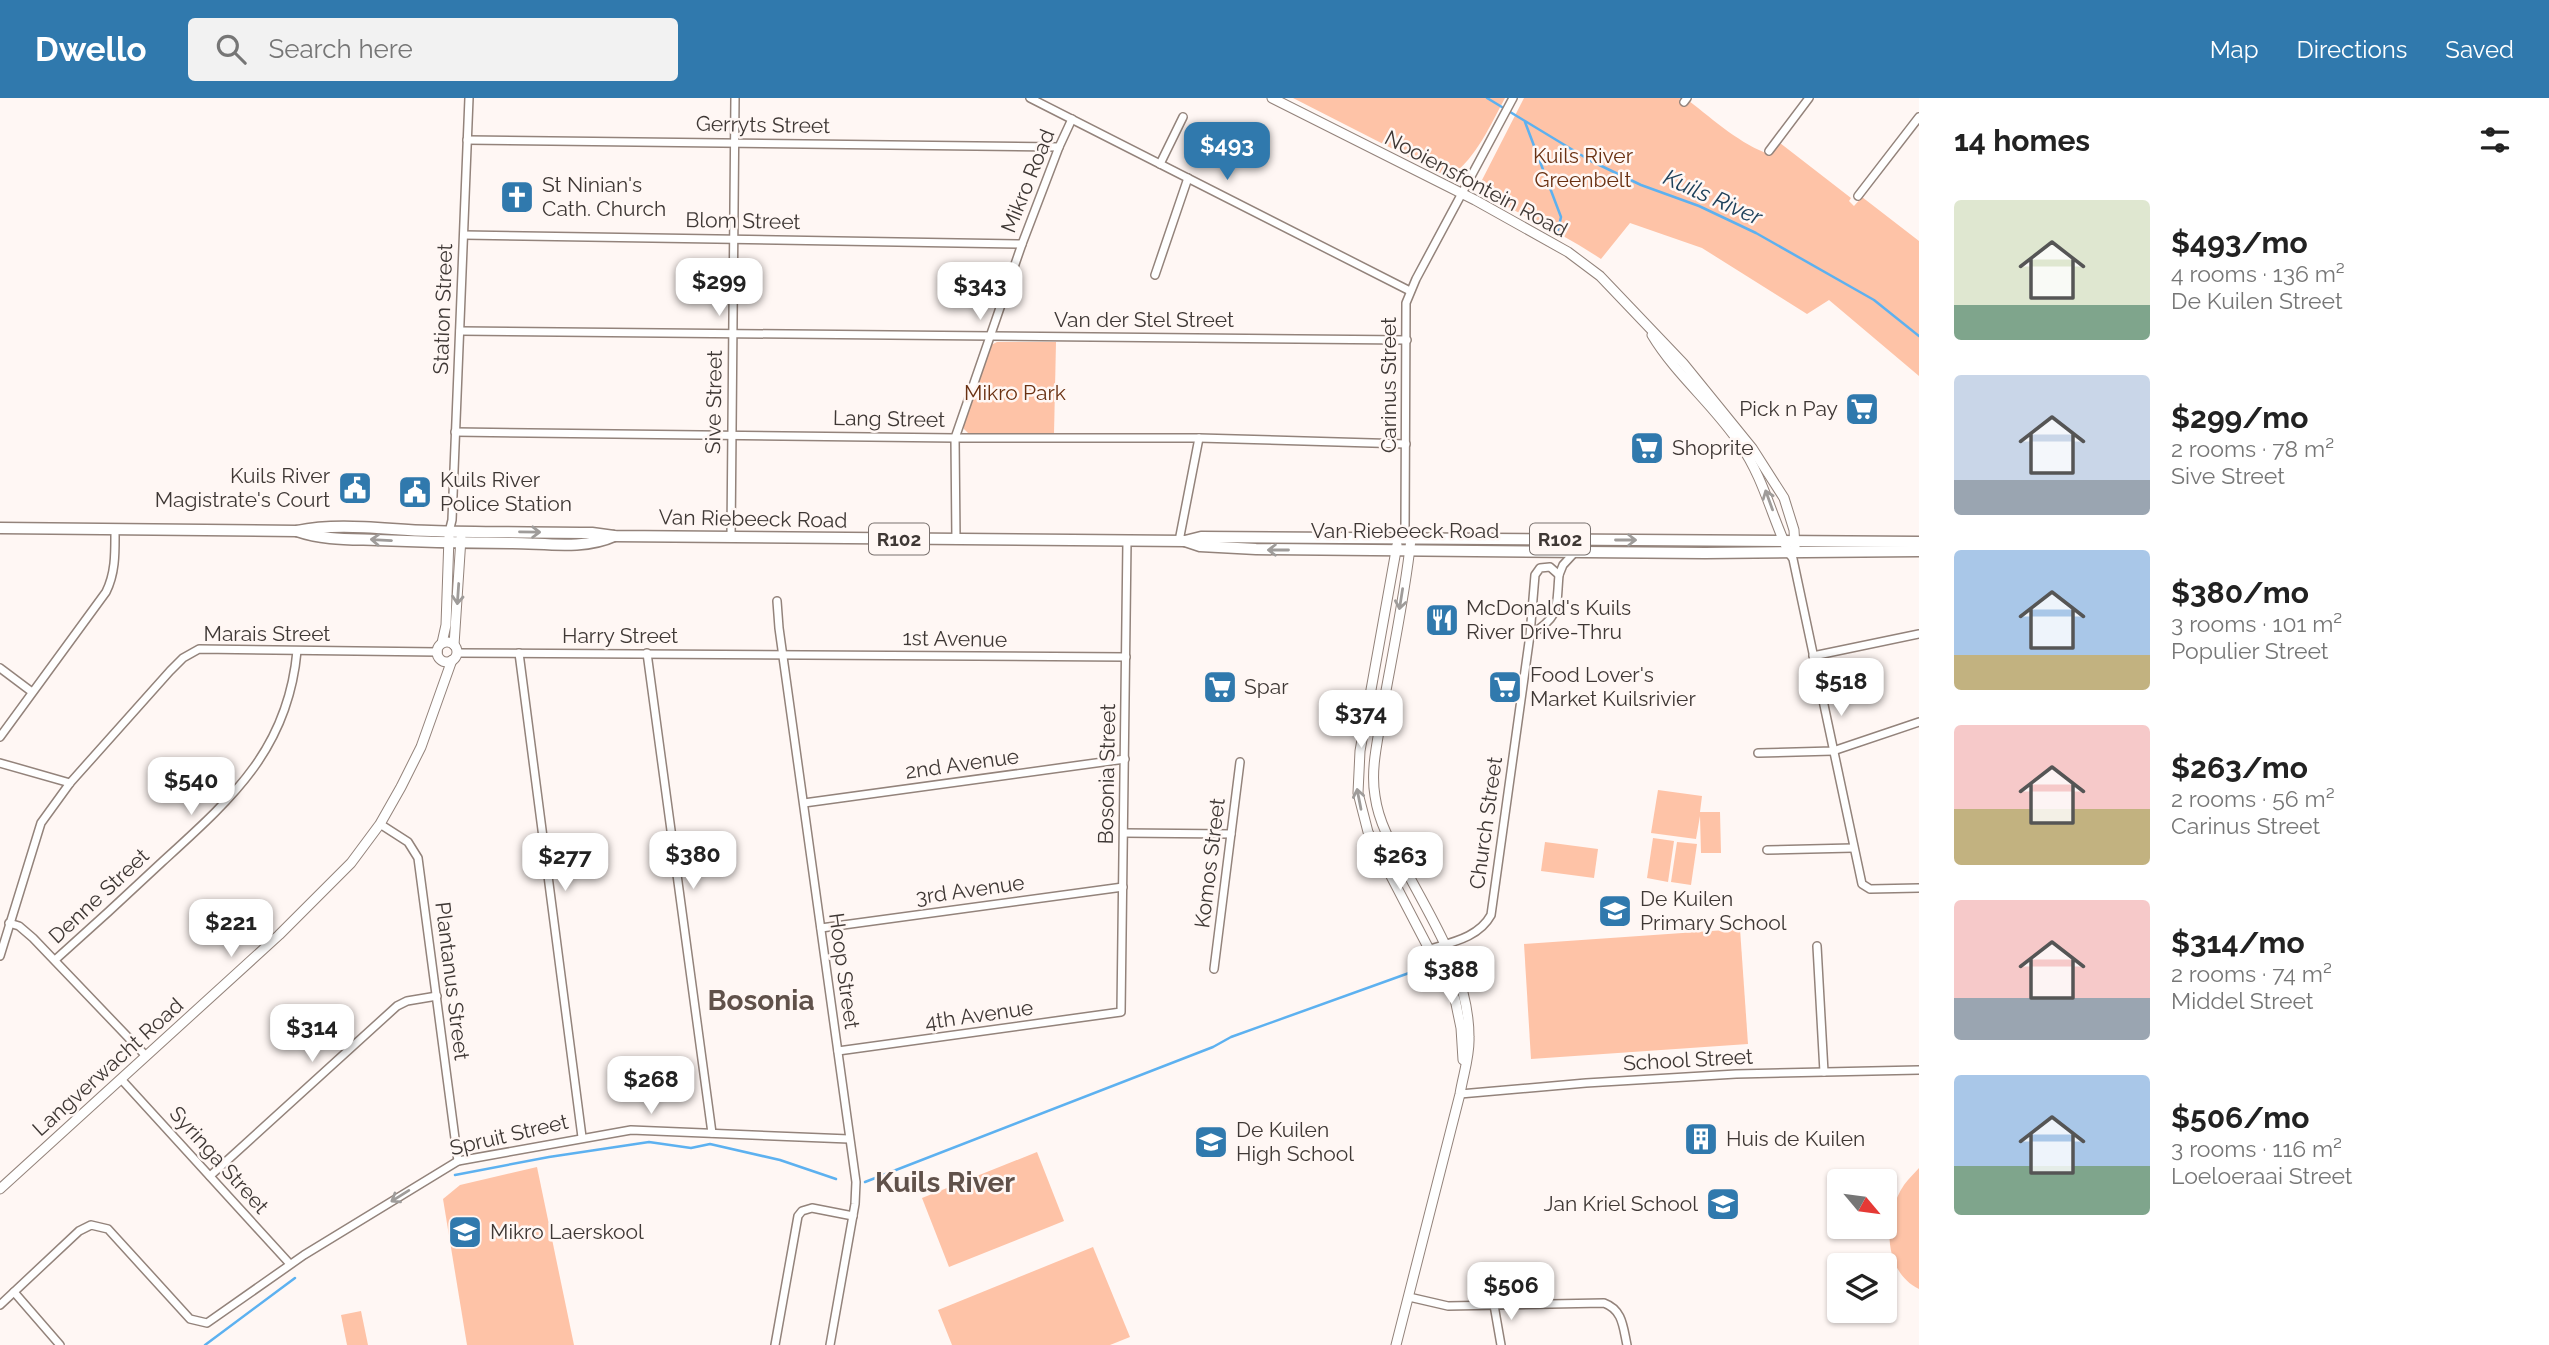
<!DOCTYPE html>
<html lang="en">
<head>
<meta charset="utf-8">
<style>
  body { margin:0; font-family:Raleway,sans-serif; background:#f2f2f2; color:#222; height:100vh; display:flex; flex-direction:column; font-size:26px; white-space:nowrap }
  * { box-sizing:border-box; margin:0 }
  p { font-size:23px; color:#767676 }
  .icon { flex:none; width:38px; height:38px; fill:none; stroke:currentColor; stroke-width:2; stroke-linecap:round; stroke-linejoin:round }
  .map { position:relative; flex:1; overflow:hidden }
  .side { display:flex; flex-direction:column; background:#fff; width:630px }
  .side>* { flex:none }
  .needle { width:46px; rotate:119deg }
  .fabs { position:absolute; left:1827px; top:1071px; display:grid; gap:14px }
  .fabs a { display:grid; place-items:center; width:70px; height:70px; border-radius:7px; background:#fff; box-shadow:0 2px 5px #0004; font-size:35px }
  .price { position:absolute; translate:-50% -60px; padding:0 16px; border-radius:14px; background:#fff; color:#222; font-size:23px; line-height:46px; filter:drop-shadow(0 2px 4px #0008) }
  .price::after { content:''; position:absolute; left:50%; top:42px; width:21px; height:16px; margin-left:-10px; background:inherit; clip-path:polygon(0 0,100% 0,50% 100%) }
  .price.current { background:#3079ad; color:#fff }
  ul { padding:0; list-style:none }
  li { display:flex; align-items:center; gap:21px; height:175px; padding:0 35px }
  li span { display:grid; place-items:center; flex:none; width:196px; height:140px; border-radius:7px; color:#555 }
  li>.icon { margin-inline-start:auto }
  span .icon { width:84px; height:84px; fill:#fffc; stroke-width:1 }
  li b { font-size:30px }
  h2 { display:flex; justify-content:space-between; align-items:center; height:84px; padding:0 35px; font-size:30px }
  header { display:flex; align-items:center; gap:42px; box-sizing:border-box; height:98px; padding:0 35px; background:#3079ad; color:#fff }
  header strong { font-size:33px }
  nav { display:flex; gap:38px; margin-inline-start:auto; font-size:24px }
  .search { width:490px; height:63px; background:#f2f2f2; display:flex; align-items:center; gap:18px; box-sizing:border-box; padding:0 24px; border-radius:7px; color:#767676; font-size:26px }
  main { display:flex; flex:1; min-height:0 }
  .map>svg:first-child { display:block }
</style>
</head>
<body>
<header>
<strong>Dwello</strong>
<div class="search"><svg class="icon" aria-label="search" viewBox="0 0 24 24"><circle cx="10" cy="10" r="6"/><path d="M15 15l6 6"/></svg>Search here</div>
<nav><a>Map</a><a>Directions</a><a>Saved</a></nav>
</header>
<main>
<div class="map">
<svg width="1919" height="1247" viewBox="0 0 1919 1247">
  <rect width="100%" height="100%" fill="#fff7f4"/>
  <!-- green -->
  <g fill="#fec3a7">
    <path d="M1293 0H1505C1491 26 1476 60 1452 77H1444Z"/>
    <path d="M1524 0H1681L1679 2 1686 7 1689 3C1715 23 1740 46 1771 57L1780 45 1851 100 1849 103 1854 108 1862 99 1919 143V278L1829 202 1807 216 1702 150 1630 125 1601 161C1565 137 1526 119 1487 98L1482 92V82Z"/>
    <polygon points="997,244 1056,244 1054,336 968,335 964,331 964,326 991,247"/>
    <polygon points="1658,692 1702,698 1700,714 1720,714 1721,755 1701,755 1700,718 1696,741 1651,735"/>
    <polygon points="1653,740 1674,743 1668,784 1647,780"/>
    <polygon points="1545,744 1598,751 1594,780 1541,773"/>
    <polygon points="1677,744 1697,746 1691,787 1671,784"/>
    <polygon points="1740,831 1748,946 1531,961 1524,846"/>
    <polygon points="1037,1054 1064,1123 949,1169 922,1100"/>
    <polygon points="537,1069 574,1247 467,1247 443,1101 460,1087"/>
    <path d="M1919 1070V1191C1882 1173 1883 1118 1904 1087 1908 1081 1914 1076 1919 1070Z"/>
    <polygon points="1093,1149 1130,1239 1110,1247 952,1247 938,1212"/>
    <polygon points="361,1213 368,1247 347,1247 341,1217"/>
  </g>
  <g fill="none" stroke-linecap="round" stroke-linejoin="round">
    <!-- stream -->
    <g stroke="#5db1f0" stroke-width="2.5">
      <polyline points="1487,0 1591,63 1641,87 1699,108 1756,135 1874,202 1919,238"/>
      <polyline points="1525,24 1561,119 1558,132"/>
      <polyline points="455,1077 549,1059 649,1044 691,1050 710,1046 780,1062 836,1081"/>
      <polyline points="865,1084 1213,949 1231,939 1409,875 1421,863"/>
      <polyline points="205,1247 295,1180"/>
    </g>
    <!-- minor casing -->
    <g stroke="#93837b" stroke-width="10">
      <g id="minor">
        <polyline points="1030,0 1410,193"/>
        <polyline points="1684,4 1687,0"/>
        <polyline points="467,42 1059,49"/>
        <polyline points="1769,53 1809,0"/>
        <polyline points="1160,66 1183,19"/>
        <polyline points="1858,98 1919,19"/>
        <polyline points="464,137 1022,146"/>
        <polyline points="1155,177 1188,80"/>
        <polyline points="460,233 1407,242"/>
        <polyline points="455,334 955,340 1199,340 1406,346"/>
        <polyline points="449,434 452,422 469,0"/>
        <polyline points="731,440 735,0"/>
        <polyline points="1410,440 1405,433 1406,205 1416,181 1513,0"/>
        <polyline points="956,442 955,340 1022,146 1059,49 1072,21"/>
        <polyline points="1179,443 1199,340"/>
        <polyline points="1789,455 1793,461 1862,786 1870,791 1919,790"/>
        <polyline points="1559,477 1563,467 1575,454"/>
        <polyline points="777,503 779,530 856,1084 855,1106 830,1247"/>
        <polyline points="457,555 1126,559"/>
        <polyline points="519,555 582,1039"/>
        <polyline points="647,555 712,1035"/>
        <polyline points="1813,558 1919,536"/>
        <polyline points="0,570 32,594"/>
        <path d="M0 639 106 494C116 474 115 453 115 431"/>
        <polyline points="1758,655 1833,653 1919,624"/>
        <polyline points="0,665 70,685"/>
        <polyline points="804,705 1125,661"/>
        <polyline points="380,726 408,744 418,760 458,1063"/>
        <polyline points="1124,735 1231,736"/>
        <polyline points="1767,752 1853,750"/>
        <polyline points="9,825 19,828 33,840 146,958"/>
        <polyline points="821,830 1123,789"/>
        <polyline points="1817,848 1824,974"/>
        <path d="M1430 851C1453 844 1479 839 1491 817L1530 537 1535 477 1540 470 1550 469 1559 477C1556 510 1561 518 1530 537"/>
        <polyline points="0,858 41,725 70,685 170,573 183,560 199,551 438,554"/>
        <path d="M55 862C91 830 127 797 162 764 231 701 288 652 297 553"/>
        <polyline points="1214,871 1240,664"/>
        <polyline points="838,953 1121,914 1127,443"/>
        <polyline points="121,981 290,1166"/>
        <polyline points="1460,996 1586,985 1736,976 1919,972"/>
        <polyline points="210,1078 397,908 407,903 437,898"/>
        <polyline points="14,1194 60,1247"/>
        <path d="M1409 1199 1448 1208 1604 1205C1623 1212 1623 1229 1627 1247"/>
        <polyline points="0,1207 79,1133 91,1127 108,1131 190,1221 207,1225 304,1157 458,1063 631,1032 849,1041"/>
        <polyline points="1494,1207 1501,1247"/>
        <polyline points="775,1247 798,1118 802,1113 812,1110 853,1118"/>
      </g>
    </g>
    <!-- tertiary casing -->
    <g stroke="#93837b" stroke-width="11">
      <g id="tertiary">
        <polyline points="1272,0 1475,102 1568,154 1600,178 1683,265 1752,350 1784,400 1794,432 1795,449"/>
        <path d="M1652 237C1676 277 1714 307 1740 346 1764 381 1771 417 1789 455"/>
        <polyline points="1397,447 1360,653 1358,695 1368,734 1455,901 1461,930 1463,962"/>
        <circle cx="447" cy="554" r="10"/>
        <polyline points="442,545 446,527 449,439"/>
        <polyline points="454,547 461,440"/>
        <polyline points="0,1091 279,837 351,765 380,726 401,689 421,649 452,562"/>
        <path d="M1396 1247 1460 996C1463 977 1470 958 1469 939 1469 879 1435 827 1408 776 1394 751 1379 727 1375 698 1370 669 1379 638 1383 609 1393 553 1405 497 1411 441"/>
      </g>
    </g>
    <!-- primary casing -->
    <g stroke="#93837b" stroke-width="13">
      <g id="primary">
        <path d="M0 430 297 433C340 424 387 432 431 433 485 435 539 434 592 435L614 438 1185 443 1201 439 1919 444"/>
        <path d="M297 433C323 442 350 441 377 442 422 444 467 445 512 445 544 445 584 452 614 438"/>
        <polyline points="1185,443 1200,448 1256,451 1705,455 1919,453"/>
      </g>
    </g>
    <!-- minor -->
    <use href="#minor" stroke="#fff" stroke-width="7"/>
    <!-- tertiary -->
    <use href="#tertiary" stroke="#fff" stroke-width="9"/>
    <!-- primary -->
    <use href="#primary" stroke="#fff" stroke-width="10"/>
  </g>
  <!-- one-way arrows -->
  <defs><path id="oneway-shaft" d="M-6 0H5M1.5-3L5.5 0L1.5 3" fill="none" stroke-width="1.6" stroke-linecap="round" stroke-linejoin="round" transform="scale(1.75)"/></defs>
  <g stroke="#9f9c9a">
    <use href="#oneway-shaft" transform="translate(1769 402) rotate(-110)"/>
    <use href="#oneway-shaft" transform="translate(530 434) rotate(1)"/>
    <use href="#oneway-shaft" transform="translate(381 442) rotate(-177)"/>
    <use href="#oneway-shaft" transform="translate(1626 442)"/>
    <use href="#oneway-shaft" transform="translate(1278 452) rotate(-180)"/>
    <use href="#oneway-shaft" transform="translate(458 496) rotate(94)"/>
    <use href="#oneway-shaft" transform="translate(1401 501) rotate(99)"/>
    <use href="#oneway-shaft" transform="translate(1359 701) rotate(-101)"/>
    <use href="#oneway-shaft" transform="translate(400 1098) rotate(148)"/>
  </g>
  <!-- icons -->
  <defs>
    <g id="church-square" transform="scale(1.75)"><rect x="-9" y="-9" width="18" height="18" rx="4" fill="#3079ad" stroke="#fff7f4"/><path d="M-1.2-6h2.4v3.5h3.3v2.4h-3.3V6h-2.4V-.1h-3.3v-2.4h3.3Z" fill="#fff"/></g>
    <g id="supermarket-square" transform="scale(1.75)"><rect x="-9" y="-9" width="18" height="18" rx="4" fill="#3079ad" stroke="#fff7f4"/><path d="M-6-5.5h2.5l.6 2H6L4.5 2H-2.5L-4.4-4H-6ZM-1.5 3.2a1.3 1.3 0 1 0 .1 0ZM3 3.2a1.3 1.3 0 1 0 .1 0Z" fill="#fff"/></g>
    <g id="civic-square" transform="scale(1.75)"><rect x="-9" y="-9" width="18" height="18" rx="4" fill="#3079ad" stroke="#fff7f4"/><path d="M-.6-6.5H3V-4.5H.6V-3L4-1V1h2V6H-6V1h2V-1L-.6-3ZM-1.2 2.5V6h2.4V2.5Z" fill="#fff"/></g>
    <g id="restaurant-square" transform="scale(1.75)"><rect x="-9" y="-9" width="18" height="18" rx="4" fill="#3079ad" stroke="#fff7f4"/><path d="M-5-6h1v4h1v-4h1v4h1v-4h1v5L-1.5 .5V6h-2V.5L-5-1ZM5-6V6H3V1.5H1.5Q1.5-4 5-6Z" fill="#fff"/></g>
    <g id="school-square" transform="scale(1.75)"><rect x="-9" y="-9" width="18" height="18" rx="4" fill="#3079ad" stroke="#fff7f4"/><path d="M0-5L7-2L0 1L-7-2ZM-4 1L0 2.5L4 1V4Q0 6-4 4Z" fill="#fff"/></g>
    <g id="building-square" transform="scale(1.75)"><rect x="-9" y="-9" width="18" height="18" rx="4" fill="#3079ad" stroke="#fff7f4"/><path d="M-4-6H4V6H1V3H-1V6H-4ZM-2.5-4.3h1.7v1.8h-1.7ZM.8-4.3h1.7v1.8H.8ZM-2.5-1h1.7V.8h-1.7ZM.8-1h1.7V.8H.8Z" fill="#fff"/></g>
  </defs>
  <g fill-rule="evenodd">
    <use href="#church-square" x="517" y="99"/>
    <use href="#supermarket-square" x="1862" y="311"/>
    <use href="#supermarket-square" x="1647" y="350"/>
    <use href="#civic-square" x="355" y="390"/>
    <use href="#civic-square" x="415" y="394"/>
    <use href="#restaurant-square" x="1442" y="522"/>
    <use href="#supermarket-square" x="1220" y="589"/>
    <use href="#supermarket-square" x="1505" y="589"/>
    <use href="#school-square" x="1615" y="813"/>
    <use href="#building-square" x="1701" y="1041"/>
    <use href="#school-square" x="1211" y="1044"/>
    <use href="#school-square" x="1723" y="1106"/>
    <use href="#school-square" x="465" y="1134"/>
  </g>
  <g text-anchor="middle" stroke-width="5" stroke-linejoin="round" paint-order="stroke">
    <!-- shield labels -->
    <g fill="#fff7f4" stroke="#79716e" stroke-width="2">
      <rect x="869" y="425.5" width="60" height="31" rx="5"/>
      <rect x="1530" y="425.5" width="60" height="31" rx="5"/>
    </g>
    <g font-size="19" font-weight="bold" fill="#3f3835">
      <text x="899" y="448">R102</text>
      <text x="1560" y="448">R102</text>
    </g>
    <!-- street labels -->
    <g font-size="21" fill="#3f3835" stroke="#fff7f4">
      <text transform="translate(763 27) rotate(1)" y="7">Gerryts Street</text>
      <text transform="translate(1028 83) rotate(-68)" y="7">Mikro Road</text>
      <text transform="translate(1476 86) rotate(28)" y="7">Nooiensfontein Road</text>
      <text transform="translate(743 123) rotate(1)" y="7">Blom Street</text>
      <text transform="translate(443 211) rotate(-88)" y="7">Station Street</text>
      <text x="1144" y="229">Van der Stel Street</text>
      <text transform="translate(1389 287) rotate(-90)" y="7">Carinus Street</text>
      <text transform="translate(714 304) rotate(-89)" y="7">Sive Street</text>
      <text transform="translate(889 321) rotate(1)" y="7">Lang Street</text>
      <text transform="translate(753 421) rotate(1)" y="7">Van Riebeeck Road</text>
      <text x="1405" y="440">Van Riebeeck Road</text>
      <text x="267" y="543">Marais Street</text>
      <text x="620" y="545">Harry Street</text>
      <text transform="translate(955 541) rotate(1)" y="7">1st Avenue</text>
      <text transform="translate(962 666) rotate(-8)" y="7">2nd Avenue</text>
      <text transform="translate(1107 676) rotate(-89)" y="7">Bosonia Street</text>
      <text transform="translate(1486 725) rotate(-82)" y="7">Church Street</text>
      <text transform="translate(1210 765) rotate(-83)" y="7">Komos Street</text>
      <text transform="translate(970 792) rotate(-8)" y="7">3rd Avenue</text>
      <text transform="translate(99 798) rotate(-43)" y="7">Denne Street</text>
      <text transform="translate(844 873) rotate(82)" y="7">Hoop Street</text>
      <text transform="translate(452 883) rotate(83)" y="7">Plantanus Street</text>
      <text transform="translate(979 917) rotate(-8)" y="7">4th Avenue</text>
      <text transform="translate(1688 962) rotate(-3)" y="7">School Street</text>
      <text transform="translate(108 969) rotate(-42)" y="7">Langverwacht Road</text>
      <text transform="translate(509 1037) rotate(-13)" y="7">Spruit Street</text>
      <text transform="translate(219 1062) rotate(48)" y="7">Syringa Street</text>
    </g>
    <!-- park labels -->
    <g font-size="21" fill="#6a3112" stroke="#fff7f4">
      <text x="1583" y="65">Kuils River<tspan x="1583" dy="24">Greenbelt</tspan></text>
      <text x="1015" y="302">Mikro Park</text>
    </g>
    <!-- poi labels -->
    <g font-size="21" fill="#3f3835" stroke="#fff7f4" text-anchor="start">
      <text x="542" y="94">St Ninian's<tspan x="542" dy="24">Cath. Church</tspan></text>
      <text x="1838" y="318" text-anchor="end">Pick n Pay</text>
      <text x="1672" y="357">Shoprite</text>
      <text x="330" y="385" text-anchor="end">Kuils River<tspan x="330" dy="24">Magistrate's Court</tspan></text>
      <text x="440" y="389">Kuils River<tspan x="440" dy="24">Police Station</tspan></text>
      <text x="1466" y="517">McDonald's Kuils<tspan x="1466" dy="24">River Drive-Thru</tspan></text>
      <text x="1530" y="584">Food Lover's<tspan x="1530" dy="24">Market Kuilsrivier</tspan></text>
      <text x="1244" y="596">Spar</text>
      <text x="1640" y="808">De Kuilen<tspan x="1640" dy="24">Primary School</tspan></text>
      <text x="1236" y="1039">De Kuilen<tspan x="1236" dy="24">High School</tspan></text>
      <text x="1726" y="1048">Huis de Kuilen</text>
      <text x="1698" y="1113" text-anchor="end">Jan Kriel School</text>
      <text x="490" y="1141">Mikro Laerskool</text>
    </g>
    <!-- water labels -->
    <g font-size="23" font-style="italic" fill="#1e415b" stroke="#fff7f4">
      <text transform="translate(1713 99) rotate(24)" y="8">Kuils River</text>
    </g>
    <!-- district labels -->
    <g font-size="28" font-weight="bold" fill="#60514a" stroke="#fff7f4">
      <text x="761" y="912">Bosonia</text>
      <text x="945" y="1094">Kuils River</text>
    </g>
  </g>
</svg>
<div class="fabs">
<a><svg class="needle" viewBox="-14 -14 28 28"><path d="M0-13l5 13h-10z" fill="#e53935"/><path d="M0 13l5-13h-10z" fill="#767676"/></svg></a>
<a><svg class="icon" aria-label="layers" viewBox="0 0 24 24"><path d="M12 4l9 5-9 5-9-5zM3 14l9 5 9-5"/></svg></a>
</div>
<b class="price current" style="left:1227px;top:84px">$493</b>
<b class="price" style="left:719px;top:220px">$299</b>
<b class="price" style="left:980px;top:224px">$343</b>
<b class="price" style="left:1841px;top:620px">$518</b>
<b class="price" style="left:1361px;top:652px">$374</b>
<b class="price" style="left:191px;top:719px">$540</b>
<b class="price" style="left:693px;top:793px">$380</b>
<b class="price" style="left:1400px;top:794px">$263</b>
<b class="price" style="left:565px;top:795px">$277</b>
<b class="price" style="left:231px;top:861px">$221</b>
<b class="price" style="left:1451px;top:908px">$388</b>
<b class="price" style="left:312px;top:966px">$314</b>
<b class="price" style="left:651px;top:1018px">$268</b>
<b class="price" style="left:1511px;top:1224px">$506</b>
</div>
<section class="side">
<h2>14 homes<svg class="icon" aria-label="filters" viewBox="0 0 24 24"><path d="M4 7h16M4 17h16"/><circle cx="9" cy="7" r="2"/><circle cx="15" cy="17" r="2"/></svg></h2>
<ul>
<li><span style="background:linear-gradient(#dfe7d0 75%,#7fa58c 0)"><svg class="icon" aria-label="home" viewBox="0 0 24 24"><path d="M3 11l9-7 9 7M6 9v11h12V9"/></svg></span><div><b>$493/mo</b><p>4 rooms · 136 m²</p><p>De Kuilen Street</p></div></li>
<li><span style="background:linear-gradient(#c9d6e8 75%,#9aa5b1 0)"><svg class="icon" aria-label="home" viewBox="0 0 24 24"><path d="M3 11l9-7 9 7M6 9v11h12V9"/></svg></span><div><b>$299/mo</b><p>2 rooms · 78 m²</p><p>Sive Street</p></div></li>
<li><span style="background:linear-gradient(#a9c7e8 75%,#c2b280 0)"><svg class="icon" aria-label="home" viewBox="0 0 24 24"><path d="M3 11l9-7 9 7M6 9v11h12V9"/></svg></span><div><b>$380/mo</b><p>3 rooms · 101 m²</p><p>Populier Street</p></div></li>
<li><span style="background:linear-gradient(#f6c9c9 60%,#c2b280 0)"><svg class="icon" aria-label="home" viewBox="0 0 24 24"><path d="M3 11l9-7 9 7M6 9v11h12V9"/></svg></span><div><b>$263/mo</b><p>2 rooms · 56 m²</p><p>Carinus Street</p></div></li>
<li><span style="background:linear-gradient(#f6c9c9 70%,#9aa5b1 0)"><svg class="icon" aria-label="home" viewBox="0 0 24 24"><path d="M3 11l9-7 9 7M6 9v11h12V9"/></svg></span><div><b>$314/mo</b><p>2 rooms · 74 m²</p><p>Middel Street</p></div></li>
<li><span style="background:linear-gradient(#a9c7e8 65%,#7fa58c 0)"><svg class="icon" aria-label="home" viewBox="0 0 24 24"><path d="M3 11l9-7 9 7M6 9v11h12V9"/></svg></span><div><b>$506/mo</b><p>3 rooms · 116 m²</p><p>Loeloeraai Street</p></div></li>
</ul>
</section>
</main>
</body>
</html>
